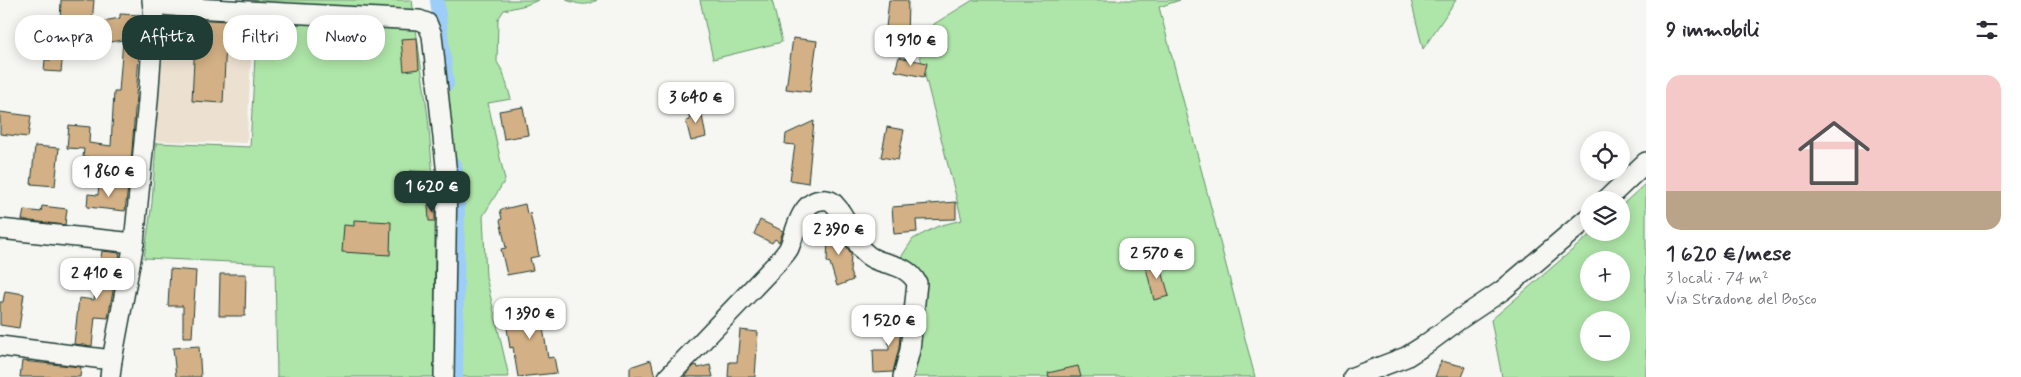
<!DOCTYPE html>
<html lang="it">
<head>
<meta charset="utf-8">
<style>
  body { margin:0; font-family:Mynerve,sans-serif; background:#f7f7f7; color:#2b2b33; height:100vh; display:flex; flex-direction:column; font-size:19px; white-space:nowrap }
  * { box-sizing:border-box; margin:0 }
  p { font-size:16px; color:#7c7c81 }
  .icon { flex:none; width:28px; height:28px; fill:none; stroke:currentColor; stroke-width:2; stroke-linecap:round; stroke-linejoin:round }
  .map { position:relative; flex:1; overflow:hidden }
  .side { display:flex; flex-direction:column; background:#fff; width:375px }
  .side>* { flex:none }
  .top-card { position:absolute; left:15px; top:15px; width:475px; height:45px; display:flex; gap:10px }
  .buttons { position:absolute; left:1580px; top:131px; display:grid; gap:10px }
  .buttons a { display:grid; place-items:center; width:50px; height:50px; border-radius:50%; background:#fff; box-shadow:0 2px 12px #0003; font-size:25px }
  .price { position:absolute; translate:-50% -42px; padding:0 11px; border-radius:10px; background:#fff; color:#222; font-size:16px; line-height:32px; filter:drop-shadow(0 1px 2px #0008) }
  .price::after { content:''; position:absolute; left:50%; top:30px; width:15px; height:11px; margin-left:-8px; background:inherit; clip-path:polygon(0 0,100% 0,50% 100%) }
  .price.selected { background:#1f3d34; color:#fff }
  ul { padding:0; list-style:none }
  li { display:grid; align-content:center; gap:10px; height:265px; padding:0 20px }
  li span { display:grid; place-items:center; height:155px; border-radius:15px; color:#555 }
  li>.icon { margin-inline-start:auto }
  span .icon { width:90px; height:90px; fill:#fffc; stroke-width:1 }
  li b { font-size:21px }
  h2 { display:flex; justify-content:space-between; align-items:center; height:60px; padding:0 20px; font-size:21px }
  .pill { padding:0 18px; border-radius:20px; background:#fff; box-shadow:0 2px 12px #0003; font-size:18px; line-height:45px }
  .pill.selected { background:#1f3d34; color:#fff }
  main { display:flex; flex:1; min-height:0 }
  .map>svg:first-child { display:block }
</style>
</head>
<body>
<main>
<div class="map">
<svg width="1646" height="377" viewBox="0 0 1646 377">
  <rect width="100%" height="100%" fill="#f6f6f2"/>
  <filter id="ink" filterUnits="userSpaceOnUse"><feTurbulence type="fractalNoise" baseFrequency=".02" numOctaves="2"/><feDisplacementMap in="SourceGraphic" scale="10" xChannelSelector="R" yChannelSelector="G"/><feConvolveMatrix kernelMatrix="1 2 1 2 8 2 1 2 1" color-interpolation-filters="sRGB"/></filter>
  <g filter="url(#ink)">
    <!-- built -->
    <polygon fill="#ece1d1" points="173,13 253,17 247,143 156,141 161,23"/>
    <!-- green -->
    <g fill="#aee5a8" stroke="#66916e" fill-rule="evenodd">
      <polygon points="236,0 412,0 428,117 435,201 434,377 277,377 275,264 144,258 152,203 156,143 250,147 258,3"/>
      <polygon points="432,0 539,0 526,5 504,10 498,19 497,62 503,72 511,99 488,103 505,180 483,216 486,277 509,377 454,377 453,309"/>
      <path d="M566 0H597C586 7 578 4 566 0Z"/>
      <polygon points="700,0 772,0 782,42 713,59"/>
      <polygon points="973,0 1180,0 1159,7 1255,377 911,377 921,305 896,265 913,239 938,226 962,220 918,48 929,45 928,33 934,24"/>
      <polygon points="1411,0 1456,0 1423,49"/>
      <path d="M1646 183V377H1502L1491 320 1592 233 1621 232V206ZM1589 260H1621V292H1589ZM1589 320H1621V352H1589Z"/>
    </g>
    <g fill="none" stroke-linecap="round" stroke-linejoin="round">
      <!-- canal -->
      <g stroke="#9dcdf9" stroke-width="14">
        <polyline points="437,0 447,84"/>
        <polyline points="455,165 458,201 456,377"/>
      </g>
    </g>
    <!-- building -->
    <g fill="#d3b085" stroke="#1f3d34">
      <polygon points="61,0 94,0 92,23 120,18 120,14 142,15 131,164 99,160 96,183 88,183 89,157 83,157 84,149 67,148 69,125 90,127 89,143 111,146 114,92 119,92 123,40 78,47 79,52 63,53 61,72 44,71 45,60 51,60 52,47 59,48"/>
      <polygon points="889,0 908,0 907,39 885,37"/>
      <polygon points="196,19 227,21 223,103 192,101"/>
      <polygon points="417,38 419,69 404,71 401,39"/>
      <polygon points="793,38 817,41 810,92 786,89"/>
      <polygon points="899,57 927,63 924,77 895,71"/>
      <polygon points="700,105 706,137 691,141 686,121 690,120 687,108"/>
      <polygon points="523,107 528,135 504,139 499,111"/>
      <polygon points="0,112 31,116 28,137 0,134"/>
      <polygon points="814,121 808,183 790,180 795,145 785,144 786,134"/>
      <polygon points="887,127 904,130 898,160 881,157"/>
      <polygon points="35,146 59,148 55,186 31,184"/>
      <polygon points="410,171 429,172 427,198 414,197 414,191 410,187"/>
      <polygon points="99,184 128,187 125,211 87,207 88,194 98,195"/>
      <polygon points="956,202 956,219 916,220 917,232 894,234 892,207"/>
      <polygon points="525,204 527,214 530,213 539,256 530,258 533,270 507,275 501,249 506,248 500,220 502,219 500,210"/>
      <polygon points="428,205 435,205 435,221 429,221"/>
      <polygon points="42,206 67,209 65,225 22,220 24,210 41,212"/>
      <polygon points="829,215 851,254 850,272 853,280 837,286 830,263 827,262"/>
      <polygon points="354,220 391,222 390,255 342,252 344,225 354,226"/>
      <polygon points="760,220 783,231 779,242 775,239 772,243 754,234"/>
      <polygon points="102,251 120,253 108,318 95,317 92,346 74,344 79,298 94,300"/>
      <polygon points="1159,260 1169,296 1154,300 1145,264"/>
      <polygon points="170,269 196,271 192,337 183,337 183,306 168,306"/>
      <polygon points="220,274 246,274 245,316 219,316"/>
      <polygon points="5,291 24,294 19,328 0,325 0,302 3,302"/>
      <polygon points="524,305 525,312 551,305 556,324 543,328 548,358 554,357 557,373 518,377 513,347 510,348 504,308"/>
      <polygon points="888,315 902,315 899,348 893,372 874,373 873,350 889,350"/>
      <polygon points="740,330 758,332 755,377 728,377 729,362 737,362"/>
      <polygon points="199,346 201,377 176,377 173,348"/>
      <polygon points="651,360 655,377 630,377 630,367"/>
      <polygon points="22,361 81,367 80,377 20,377"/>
      <polygon points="1441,361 1466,367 1462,377 1435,377"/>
      <polygon points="697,365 698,368 710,365 713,377 684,377 694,366"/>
      <polygon points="1078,366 1081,377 1049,377 1048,373"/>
    </g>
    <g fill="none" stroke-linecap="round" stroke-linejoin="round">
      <!-- minor casing -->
      <g stroke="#1f3d34" stroke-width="22">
        <g id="minor">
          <polyline points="153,4 193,8 419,20 427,23 432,35 447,175 444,377"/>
          <polyline points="1606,200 1646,162"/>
          <polyline points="0,229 134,243"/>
          <polyline points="0,346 112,360"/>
          <polyline points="110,377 112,360 134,243 148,101 154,18 152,0"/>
          <path d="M668 377 780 260C783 256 787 252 789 248 796 232 800 201 822 200 827 199 832 201 835 205 848 218 851 237 863 251 878 268 904 259 917 283L910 350 903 377"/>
          <polyline points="1353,377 1406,357 1425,345 1460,319 1503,290 1589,217"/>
        </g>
      </g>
      <!-- minor -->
      <use href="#minor" stroke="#f6f6f2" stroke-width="19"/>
    </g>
  </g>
</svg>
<div class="buttons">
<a><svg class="icon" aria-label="locate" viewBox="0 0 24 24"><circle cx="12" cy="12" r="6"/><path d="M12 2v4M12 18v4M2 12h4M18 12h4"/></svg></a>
<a><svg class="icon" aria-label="layers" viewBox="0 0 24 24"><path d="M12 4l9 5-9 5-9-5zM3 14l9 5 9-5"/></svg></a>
<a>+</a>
<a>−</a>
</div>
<b class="price" style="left:911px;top:67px">1 910 €</b>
<b class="price" style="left:696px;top:124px">3 640 €</b>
<b class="price" style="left:109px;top:198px">1 860 €</b>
<b class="price selected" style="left:432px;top:213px">1 620 €</b>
<b class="price" style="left:839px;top:256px">2 390 €</b>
<b class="price" style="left:1157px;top:280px">2 570 €</b>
<b class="price" style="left:97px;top:300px">2 410 €</b>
<b class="price" style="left:530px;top:340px">1 390 €</b>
<b class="price" style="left:889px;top:347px">1 520 €</b>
<div class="top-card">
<a class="pill">Compra</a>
<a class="pill selected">Affitta</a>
<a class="pill">Filtri</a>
<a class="pill">Nuovo</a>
</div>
</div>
<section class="side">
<h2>9 immobili<svg class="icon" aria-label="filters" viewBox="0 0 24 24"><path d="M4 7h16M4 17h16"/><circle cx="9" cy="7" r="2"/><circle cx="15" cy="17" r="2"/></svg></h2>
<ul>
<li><span style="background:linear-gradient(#f6c9c9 75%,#b9a48a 0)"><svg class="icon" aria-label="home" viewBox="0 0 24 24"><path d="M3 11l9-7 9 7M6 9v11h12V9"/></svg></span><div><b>1 620 €/mese</b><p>3 locali · 74 m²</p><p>Via Stradone del Bosco</p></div></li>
</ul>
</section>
</main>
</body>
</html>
